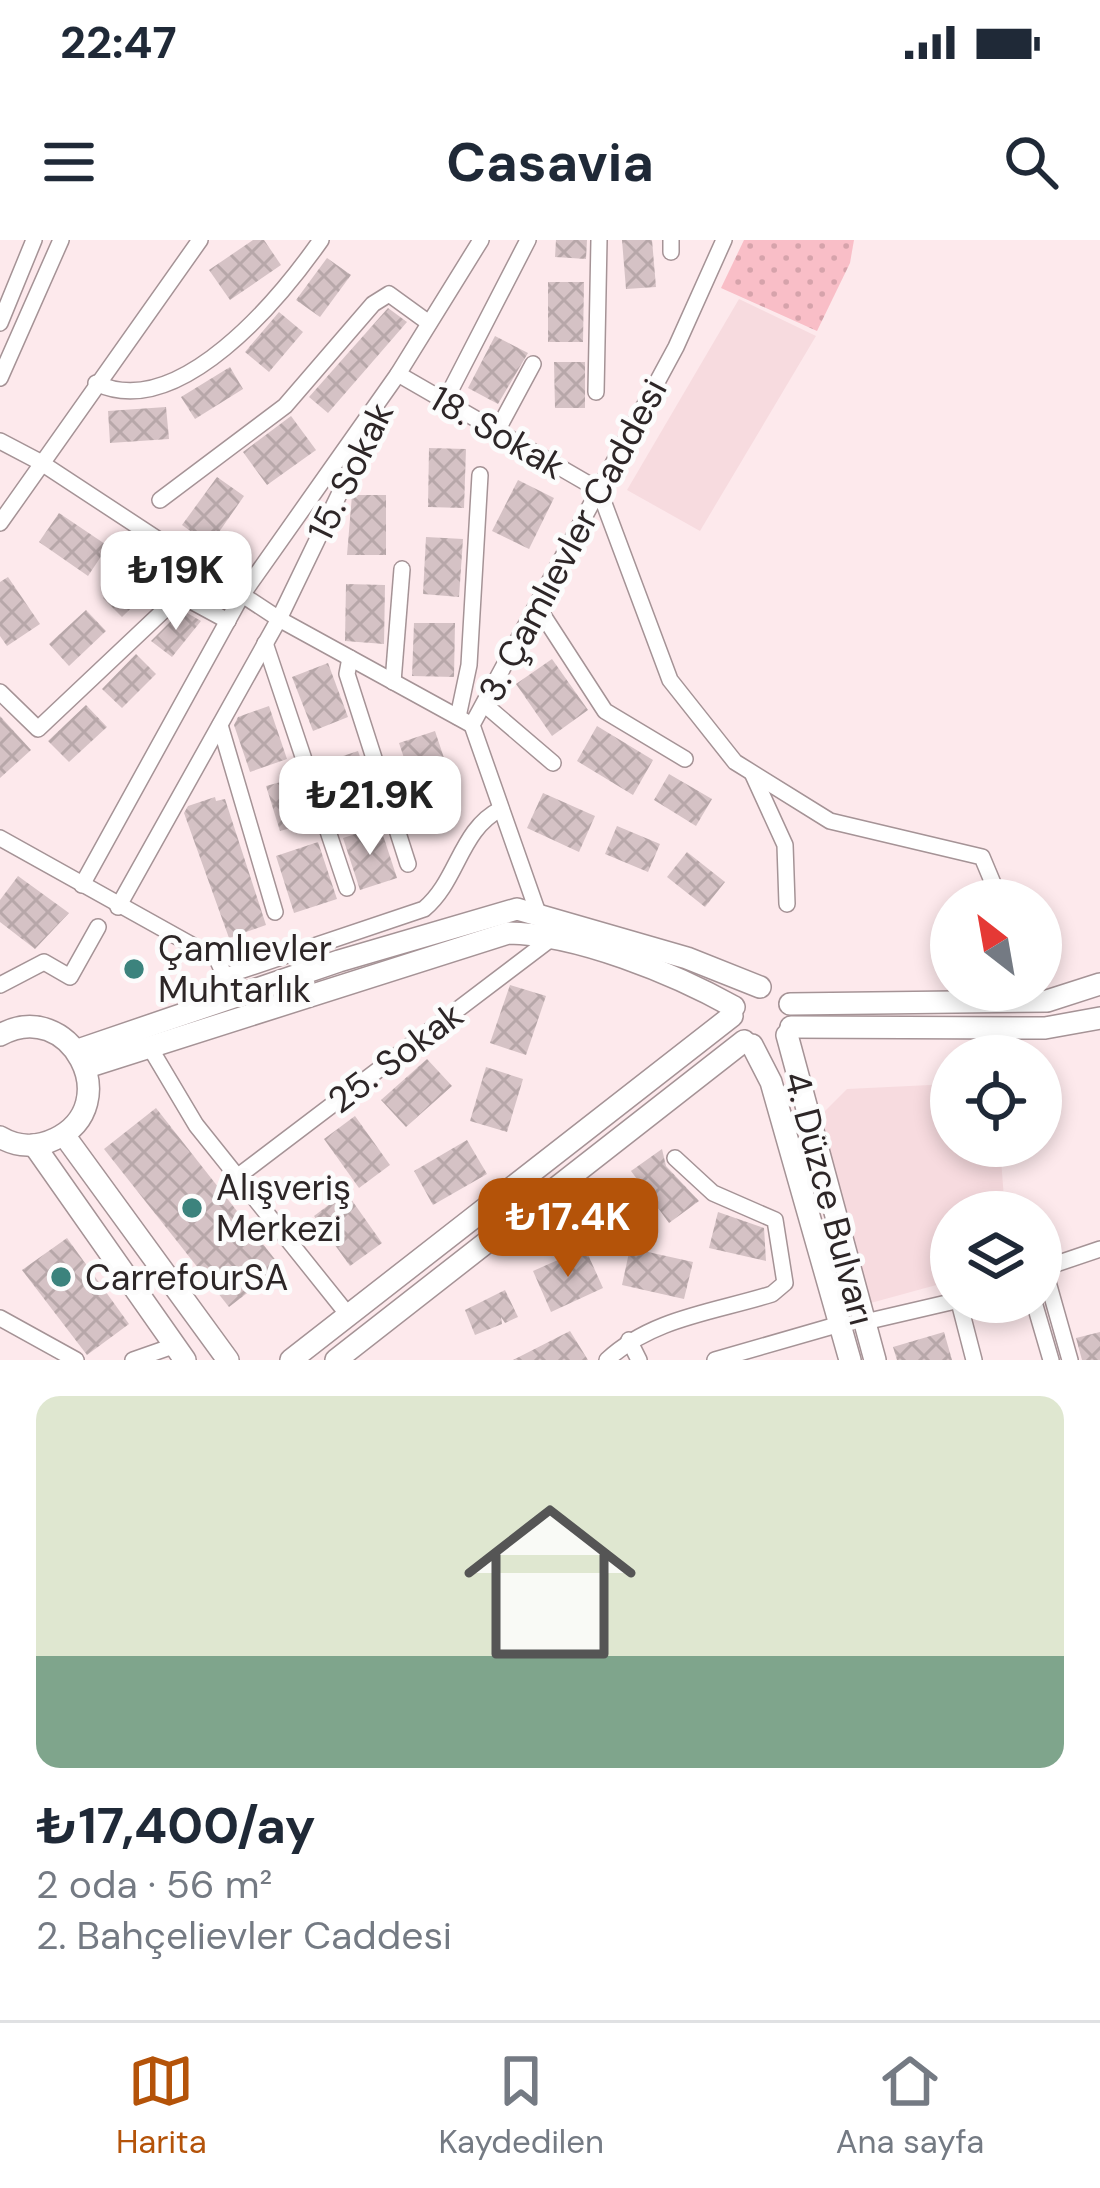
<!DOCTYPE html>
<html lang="tr">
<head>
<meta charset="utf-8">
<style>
  body { margin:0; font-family:"DM Sans",sans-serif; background:#f6f6f7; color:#1f2937; height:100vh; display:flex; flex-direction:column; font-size:45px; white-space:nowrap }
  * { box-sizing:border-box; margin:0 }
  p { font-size:39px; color:#747a83 }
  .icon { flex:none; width:66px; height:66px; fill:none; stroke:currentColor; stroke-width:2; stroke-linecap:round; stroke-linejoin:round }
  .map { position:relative; height:1120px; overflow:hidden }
  .drawer { display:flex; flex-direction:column; background:#fff; flex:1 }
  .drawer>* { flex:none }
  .needle { width:78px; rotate:329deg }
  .fabs { position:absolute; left:930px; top:639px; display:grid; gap:24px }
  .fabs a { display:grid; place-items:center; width:132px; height:132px; border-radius:50%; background:#fff; box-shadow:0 6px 18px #0003; font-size:60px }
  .price { position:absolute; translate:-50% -102px; padding:0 27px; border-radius:24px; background:#fff; color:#222; font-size:39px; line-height:78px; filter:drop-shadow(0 3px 6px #0008) }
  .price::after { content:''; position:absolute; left:50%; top:72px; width:36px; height:27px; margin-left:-18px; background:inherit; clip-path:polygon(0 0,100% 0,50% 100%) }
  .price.selected { background:#b45309; color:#fff }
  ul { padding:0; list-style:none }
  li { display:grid; align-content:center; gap:24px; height:636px; padding:0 36px }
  li span { display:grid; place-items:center; height:372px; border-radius:24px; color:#555 }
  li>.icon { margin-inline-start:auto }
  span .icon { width:216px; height:216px; fill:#fffc; stroke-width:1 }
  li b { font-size:51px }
  .status { display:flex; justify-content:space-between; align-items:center; height:84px; padding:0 60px; background:#fff; direction:ltr }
  .status svg { height:33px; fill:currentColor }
  header { display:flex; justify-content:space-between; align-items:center; height:156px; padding:0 36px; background:#fff; font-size:54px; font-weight:700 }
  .tab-bar { display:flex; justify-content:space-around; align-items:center; height:168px; border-top:3px solid #e0e1e3; background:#fff; font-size:33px; color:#747a83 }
  .tab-bar a { display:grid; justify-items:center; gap:6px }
  .tab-bar .selected { color:#b45309 }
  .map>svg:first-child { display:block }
</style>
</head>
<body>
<div class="status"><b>22:47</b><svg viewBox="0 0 49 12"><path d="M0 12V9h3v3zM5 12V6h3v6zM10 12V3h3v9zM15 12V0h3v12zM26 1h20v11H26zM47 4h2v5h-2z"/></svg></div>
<header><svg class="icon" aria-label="menu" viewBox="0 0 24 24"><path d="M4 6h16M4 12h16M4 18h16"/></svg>Casavia<svg class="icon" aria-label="search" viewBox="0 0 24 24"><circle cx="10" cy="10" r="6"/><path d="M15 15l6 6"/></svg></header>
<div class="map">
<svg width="1100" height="1120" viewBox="0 0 1100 1120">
  <defs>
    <pattern id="park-dots" width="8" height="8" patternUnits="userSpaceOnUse" patternTransform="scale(3)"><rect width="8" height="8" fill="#f9bec7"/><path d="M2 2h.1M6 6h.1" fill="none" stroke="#d6a3ab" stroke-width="1.8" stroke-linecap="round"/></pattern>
    <pattern id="building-cross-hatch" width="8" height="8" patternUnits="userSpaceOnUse" patternTransform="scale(3)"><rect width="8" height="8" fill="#d5c2c5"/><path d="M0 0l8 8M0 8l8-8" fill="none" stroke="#b7a7a9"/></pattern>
  </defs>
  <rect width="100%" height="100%" fill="#fde9ec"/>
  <!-- built -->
  <g fill="#f7dbdf">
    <polygon points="739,59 816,96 700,291 627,250"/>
    <polygon points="951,844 951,906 1000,906 1005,972 951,972 951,1041 867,1064 817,879 847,849"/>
  </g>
  <!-- park -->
  <polygon fill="url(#park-dots)" points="744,0 854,0 850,23 817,91 721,48"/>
  <!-- building -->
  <g fill="url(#building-cross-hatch)">
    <polygon points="253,0 264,0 281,25 230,60 209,30"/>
    <polygon points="556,0 587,0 586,19 555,17"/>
    <polygon points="622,0 652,0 656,47 626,49"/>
    <polygon points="327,18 351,35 320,77 296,60"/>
    <polygon points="548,42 584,42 583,102 548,102"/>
    <polygon points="388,68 407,82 328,173 309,157"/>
    <polygon points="279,72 303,92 269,132 245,112"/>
    <polygon points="495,96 528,113 498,164 468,148"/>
    <polygon points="554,122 585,122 585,168 555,168"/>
    <polygon points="230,127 243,149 195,179 181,157"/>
    <polygon points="166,167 169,199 110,203 108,171"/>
    <polygon points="291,176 316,210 267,245 243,212"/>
    <polygon points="429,208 466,209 464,268 428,267"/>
    <polygon points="217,237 244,256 210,305 182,285"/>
    <polygon points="518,240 554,258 529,309 492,291"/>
    <polygon points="352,255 386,255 386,315 347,315"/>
    <polygon points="59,273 108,306 88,336 39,302"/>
    <polygon points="426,297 463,299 459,357 423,354"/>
    <polygon points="138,325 156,344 122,377 103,358"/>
    <polygon points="8,337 40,384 7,406 0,396 0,342"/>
    <polygon points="346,344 385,345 384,404 345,401"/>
    <polygon points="86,370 106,391 69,426 49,404"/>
    <polygon points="182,370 201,381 172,417 151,401"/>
    <polygon points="414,383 455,383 454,437 412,436"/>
    <polygon points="136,414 156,434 122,468 102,449"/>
    <polygon points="552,419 588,470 552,496 516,444"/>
    <polygon points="328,423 348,477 313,491 292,437"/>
    <polygon points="86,465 107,487 69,522 48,501"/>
    <polygon points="269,466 287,519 250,532 234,485 238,477"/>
    <polygon points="0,476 31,510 0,538"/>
    <polygon points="597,486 653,520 633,555 577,521"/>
    <polygon points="435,491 454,548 418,560 399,503"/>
    <polygon points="358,511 375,559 347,569 331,520"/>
    <polygon points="669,534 712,559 696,586 654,560"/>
    <polygon points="292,539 305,584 280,591 266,546"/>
    <polygon points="543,553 595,576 579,612 527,588"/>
    <polygon points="215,557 216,561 225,559 266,685 229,698 184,573 188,566"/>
    <polygon points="380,586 397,638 360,650 343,598"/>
    <polygon points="617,586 660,604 648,632 605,614"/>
    <polygon points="318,602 337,659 294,673 276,616"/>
    <polygon points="687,612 725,642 705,667 667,637"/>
    <polygon points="18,636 69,673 35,709 0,682 0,660"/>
    <polygon points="510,745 546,756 526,815 490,803"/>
    <polygon points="427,819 452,846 406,887 381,860"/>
    <polygon points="486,827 523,839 507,892 470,881"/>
    <polygon points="156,868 281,1027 229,1067 104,909"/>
    <polygon points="355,876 390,925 359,948 324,899"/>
    <polygon points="467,900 487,934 433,965 414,931"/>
    <polygon points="662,909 666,926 699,961 669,983 631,931"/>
    <polygon points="346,952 382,1003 350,1026 314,976"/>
    <polygon points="718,972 764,988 766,1021 709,1008"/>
    <polygon points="67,998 129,1084 87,1115 22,1030"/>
    <polygon points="585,1008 603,1048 551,1072 533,1031"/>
    <polygon points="630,1008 693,1022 684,1059 622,1045"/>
    <polygon points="505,1050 518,1077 505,1083 501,1077 502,1084 475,1095 465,1070"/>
    <polygon points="570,1091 588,1120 513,1120"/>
    <polygon points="944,1092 952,1120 897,1120 893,1107"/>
    <polygon points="1100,1092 1100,1120 1082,1120 1076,1098"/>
  </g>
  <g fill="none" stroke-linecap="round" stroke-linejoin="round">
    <!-- minor casing -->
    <g stroke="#a59396" stroke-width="18">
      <g id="minor">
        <polyline points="671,0 671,12"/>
        <polyline points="0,83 34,0"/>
        <polyline points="398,134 599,250 670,440 735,522 830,581 982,617 1000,660"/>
        <polyline points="0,138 61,0"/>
        <path d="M96 143C179 183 281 57 321 0"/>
        <polyline points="596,152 599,0"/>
        <polyline points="445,161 528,0"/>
        <polyline points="497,191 533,124"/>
        <polyline points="0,201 40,222 279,379 472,485"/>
        <polyline points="160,260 285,166 373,64 389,54 429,83"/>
        <polyline points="0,283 200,0"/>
        <polyline points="537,366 605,471 685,519"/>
        <polyline points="265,403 347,648"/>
        <polyline points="350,418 347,434 408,624"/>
        <polyline points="393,442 402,329"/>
        <polyline points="0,452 38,489 180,355 228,381"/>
        <polyline points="484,464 553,523"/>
        <polyline points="458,477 469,425 480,235"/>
        <polyline points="220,485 275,672"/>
        <polyline points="753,535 785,605 787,664"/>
        <polyline points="0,598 217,719 229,745"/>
        <polyline points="82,645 242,355 398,134 481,0"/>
        <polyline points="118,667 279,379 375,180"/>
        <polyline points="538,673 472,485 676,107 724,0"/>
        <path d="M225 736 424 669C458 641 460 589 501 569"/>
        <polyline points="0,745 44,722 70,737 98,687"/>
        <polyline points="149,806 196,885 349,1076"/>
        <polyline points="237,937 552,698"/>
        <polyline points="1044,1028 1070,1120"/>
        <polyline points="1041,1029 1100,1009"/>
        <polyline points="959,1062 974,1120"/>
        <polyline points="1034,1062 1051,1120"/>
        <polyline points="0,1078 76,1120"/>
        <polyline points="865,1082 951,1062"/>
        <polyline points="629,1100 639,1120"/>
        <polyline points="133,1120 173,1106"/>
        <path d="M607 1120C652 1078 715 1072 772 1054L785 1043 775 980 713 953 675 918"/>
        <polyline points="715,1120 840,1084"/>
      </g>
    </g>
    <!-- major casing -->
    <g stroke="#a59396" stroke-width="24">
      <g id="major">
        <polyline points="790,764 1047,761 1100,744"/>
        <polyline points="791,787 1045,788 1100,778"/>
        <path d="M0 795C70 756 127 865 55 899 37 908 17 907 0 897"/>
        <polyline points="787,795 875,1120"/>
        <polyline points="752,805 771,842 850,1120"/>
        <polyline points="78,810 339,721 517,669 687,718 760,747"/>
        <path d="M87 827 508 693C577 694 673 733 734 767"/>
        <polyline points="64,895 228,1120"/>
        <polyline points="34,905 185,1120"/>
        <polyline points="291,1120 732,776"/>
        <polyline points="336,1120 744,801"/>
      </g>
    </g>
    <!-- minor -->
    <use href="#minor" stroke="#fff" stroke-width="15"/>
    <!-- major -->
    <use href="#major" stroke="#fff" stroke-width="21"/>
  </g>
  <!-- markers -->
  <g fill="#3c837d" stroke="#fcfcfc" stroke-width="4.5">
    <circle cx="134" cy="729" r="12"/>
    <circle cx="192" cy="968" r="12"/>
    <circle cx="61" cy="1037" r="12"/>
  </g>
  <g text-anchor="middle" stroke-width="10" stroke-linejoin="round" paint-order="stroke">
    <!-- street labels -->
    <g font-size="36" fill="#2d2627" stroke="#fcfcfc">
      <text transform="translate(498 192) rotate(30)" y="13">18. Sokak</text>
      <text transform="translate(350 231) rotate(-64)" y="13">15. Sokak</text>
      <text transform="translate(572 300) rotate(-62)" y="13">3. Çamlıevler Caddesi</text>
      <text transform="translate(395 817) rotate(-37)" y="13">25. Sokak</text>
      <text transform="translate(830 958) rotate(75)" y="13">4. Düzce Bulvarı</text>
    </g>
    <!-- poi labels -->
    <g font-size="36" fill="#2d2627" stroke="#fcfcfc" text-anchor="start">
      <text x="158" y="721">Çamlıevler<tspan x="158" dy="41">Muhtarlık</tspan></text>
      <text x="216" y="960">Alışveriş<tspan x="216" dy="41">Merkezi</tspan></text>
      <text x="85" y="1050">CarrefourSA</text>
    </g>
  </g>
</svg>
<div class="fabs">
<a><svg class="needle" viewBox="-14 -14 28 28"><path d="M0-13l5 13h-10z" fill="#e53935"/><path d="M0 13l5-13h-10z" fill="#747a83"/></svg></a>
<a><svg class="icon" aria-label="locate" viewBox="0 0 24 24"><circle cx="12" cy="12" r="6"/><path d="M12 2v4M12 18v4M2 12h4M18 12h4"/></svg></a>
<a><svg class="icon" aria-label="layers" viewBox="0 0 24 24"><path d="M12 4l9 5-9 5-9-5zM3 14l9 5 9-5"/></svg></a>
</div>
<b class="price" style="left:176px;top:393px">₺19K</b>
<b class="price" style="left:370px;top:618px">₺21.9K</b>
<b class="price selected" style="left:568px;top:1040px">₺17.4K</b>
</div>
<section class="drawer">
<ul>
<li><span style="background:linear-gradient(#dfe7d0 70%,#7fa58c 0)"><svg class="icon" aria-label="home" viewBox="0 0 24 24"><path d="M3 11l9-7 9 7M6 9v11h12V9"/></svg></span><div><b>₺17,400/ay</b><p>2 oda · 56 m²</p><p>2. Bahçelievler Caddesi</p></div></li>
</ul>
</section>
<nav class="tab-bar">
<a class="selected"><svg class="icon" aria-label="map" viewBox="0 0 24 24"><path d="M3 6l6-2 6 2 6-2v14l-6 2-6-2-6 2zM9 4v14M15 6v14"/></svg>Harita</a>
<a><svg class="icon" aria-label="saved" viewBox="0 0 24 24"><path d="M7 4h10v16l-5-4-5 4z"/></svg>Kaydedilen</a>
<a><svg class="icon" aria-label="home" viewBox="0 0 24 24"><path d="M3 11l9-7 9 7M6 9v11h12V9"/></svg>Ana sayfa</a>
</nav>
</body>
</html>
